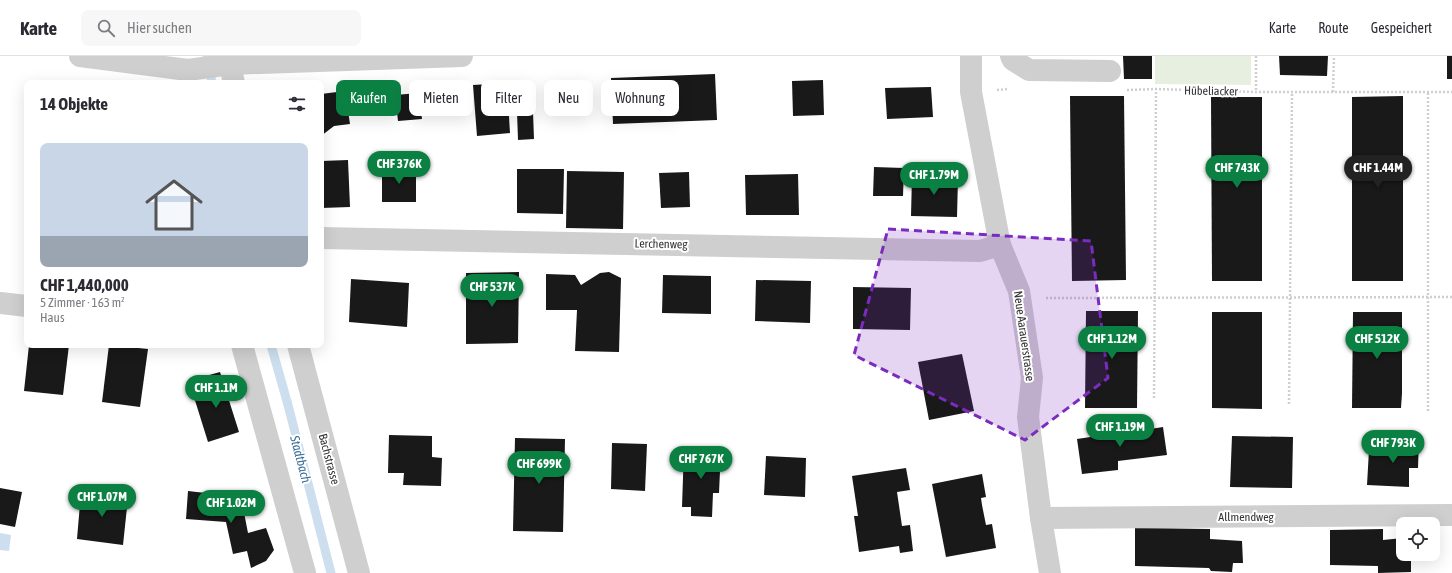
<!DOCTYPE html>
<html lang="de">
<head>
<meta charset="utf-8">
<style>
  body { margin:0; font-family:"Asap Condensed",sans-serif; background:#f7f7f7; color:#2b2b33; height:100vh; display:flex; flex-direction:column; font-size:15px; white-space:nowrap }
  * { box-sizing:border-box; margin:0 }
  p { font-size:13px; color:#7c7c81 }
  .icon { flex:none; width:22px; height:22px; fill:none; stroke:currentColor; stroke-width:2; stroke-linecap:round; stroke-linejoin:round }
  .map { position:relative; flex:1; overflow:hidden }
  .panel { position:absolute; left:24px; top:24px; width:300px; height:268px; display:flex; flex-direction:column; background:#fff; border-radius:8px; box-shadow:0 4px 16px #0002 }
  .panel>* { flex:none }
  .guide { position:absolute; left:336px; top:24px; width:380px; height:36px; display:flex; gap:8px }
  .controls { position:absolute; left:1396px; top:461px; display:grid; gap:8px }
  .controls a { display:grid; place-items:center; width:44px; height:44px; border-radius:8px; background:#fff; box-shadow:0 4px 16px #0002; font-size:20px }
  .price { position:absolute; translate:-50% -34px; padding:0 9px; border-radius:14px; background:#0b8043; color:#fff; font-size:13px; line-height:26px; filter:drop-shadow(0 1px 2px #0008) }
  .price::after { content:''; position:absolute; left:50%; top:24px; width:12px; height:9px; margin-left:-6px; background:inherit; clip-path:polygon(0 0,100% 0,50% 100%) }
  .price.selected { background:#222; color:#fff }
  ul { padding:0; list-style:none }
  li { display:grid; align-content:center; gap:8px; height:212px; padding:0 16px }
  li span { display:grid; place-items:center; height:124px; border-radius:8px; color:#555 }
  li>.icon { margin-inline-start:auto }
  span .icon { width:72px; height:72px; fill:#fffc; stroke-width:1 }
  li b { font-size:17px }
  h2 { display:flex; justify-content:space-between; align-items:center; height:48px; padding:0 16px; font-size:17px }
  .chip { padding:0 14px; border-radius:8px; background:#fff; box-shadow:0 4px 16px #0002; font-size:14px; line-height:36px }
  .chip.selected { background:#0b8043; color:#fff }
  header { display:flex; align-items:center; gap:24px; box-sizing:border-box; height:56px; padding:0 20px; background:#fff; border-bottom:1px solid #e1e1e2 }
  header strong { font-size:19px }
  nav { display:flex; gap:22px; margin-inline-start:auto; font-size:14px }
  .search { width:280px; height:36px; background:#f7f7f7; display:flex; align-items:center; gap:10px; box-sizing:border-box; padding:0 14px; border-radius:8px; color:#7c7c81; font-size:15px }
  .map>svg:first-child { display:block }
</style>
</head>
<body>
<header>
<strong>Karte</strong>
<div class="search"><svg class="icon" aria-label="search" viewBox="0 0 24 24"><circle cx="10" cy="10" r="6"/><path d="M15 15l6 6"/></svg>Hier suchen</div>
<nav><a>Karte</a><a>Route</a><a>Gespeichert</a></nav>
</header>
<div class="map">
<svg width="1452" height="517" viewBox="0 0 1452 517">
  <rect width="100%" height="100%" fill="#fff"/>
  <!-- green -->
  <polygon fill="#e7efe1" points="1155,0 1251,0 1251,29 1155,28"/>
  <!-- water -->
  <polygon fill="#cddfee" points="0,477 11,479 9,495 0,494"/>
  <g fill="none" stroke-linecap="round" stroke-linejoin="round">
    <!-- stream -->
    <g stroke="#cddfee" stroke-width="9">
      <polyline points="207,0 212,27"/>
      <polyline points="271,289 288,349 331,517"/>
    </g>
  </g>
  <!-- building -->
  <g fill="#191919">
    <polygon points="1123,0 1152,0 1152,23 1124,23"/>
    <polygon points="1279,0 1328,0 1327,20 1280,19"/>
    <rect x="1447" y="0" width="5" height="23"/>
    <polygon points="715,18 717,64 613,68 611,22"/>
    <polygon points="65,24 89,26 89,27 64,27"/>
    <polygon points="823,24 824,59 793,60 792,25"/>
    <polygon points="507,27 510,77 477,80 473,29"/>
    <polygon points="931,31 933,61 887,63 885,32"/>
    <polygon points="345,35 350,68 334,70 321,80 321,38"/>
    <polygon points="419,37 422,63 398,65 395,39"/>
    <polygon points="1070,40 1124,40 1126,224 1072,225"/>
    <polygon points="1403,40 1403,225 1352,225 1352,41"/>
    <polygon points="1211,41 1262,41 1262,225 1212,225"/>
    <polygon points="517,56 533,56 534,83 518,84"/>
    <polygon points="348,104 350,151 321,152 321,105"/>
    <polygon points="874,111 904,112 903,140 873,140"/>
    <rect x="382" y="112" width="34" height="34"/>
    <polygon points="517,113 564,113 563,158 517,157"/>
    <polygon points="567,115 624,116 623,173 566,172"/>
    <polygon points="689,116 690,151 661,152 659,117"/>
    <polygon points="798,118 799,159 746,159 745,119"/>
    <polygon points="912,120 958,121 957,161 911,160"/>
    <polygon points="519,216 518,287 466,288 466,217"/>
    <polygon points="609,216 621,222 619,296 575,295 577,254 546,254 546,218 575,219 581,229 600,217"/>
    <polygon points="663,219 711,220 711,258 662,257"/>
    <polygon points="351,223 409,227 407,271 349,266"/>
    <polygon points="756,224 811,225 810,267 755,265"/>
    <polygon points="853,231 911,232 910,274 853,273"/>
    <polygon points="1086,255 1138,255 1137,352 1085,352"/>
    <polygon points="1212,256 1262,256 1262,353 1212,352"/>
    <polygon points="1353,256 1402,256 1402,337 1401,352 1352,352"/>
    <polygon points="29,289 69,289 63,339 24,335"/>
    <polygon points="109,289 148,293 140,351 102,346"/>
    <polygon points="962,298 974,355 929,364 918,306"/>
    <polygon points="220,316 239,376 208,386 193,338 206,334 202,321"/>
    <polygon points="1143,367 1144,374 1163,371 1167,399 1118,405 1118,414 1082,418 1077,383 1104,379 1104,374"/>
    <polygon points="389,379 432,380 432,401 442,402 441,430 403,429 404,417 388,417"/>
    <polygon points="1232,380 1293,381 1292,432 1230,431"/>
    <polygon points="515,382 565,383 563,476 513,475"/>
    <polygon points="1419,383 1418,412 1409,412 1409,431 1367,429 1369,394 1391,395 1391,384"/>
    <polygon points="612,387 647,388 645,435 611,433"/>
    <polygon points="684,392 721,393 719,437 713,437 712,461 691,460 691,451 682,451"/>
    <polygon points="766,400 806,402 805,441 764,439"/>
    <polygon points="906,412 910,434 897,436 902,470 910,469 913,495 900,497 899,490 859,496 854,460 858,460 852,420"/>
    <polygon points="982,418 986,441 981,442 982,449 986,469 992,468 996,492 946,501 932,428"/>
    <polygon points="0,432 22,436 15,471 0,468"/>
    <polygon points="188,435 241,441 248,477 266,472 274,494 266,505 251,512 247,495 233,498 226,466 186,463"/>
    <polygon points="81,436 128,442 123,489 77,483"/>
    <polygon points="1135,472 1210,473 1210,483 1242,485 1243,507 1233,507 1232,516 1211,515 1209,512 1135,510"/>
    <polygon points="1383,473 1383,484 1403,482 1403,498 1411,498 1411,516 1378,517 1378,510 1330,509 1330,474"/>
  </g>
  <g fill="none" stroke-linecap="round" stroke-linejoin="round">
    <!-- path -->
    <g stroke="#cfcfcf" stroke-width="2.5" stroke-dasharray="2 2" stroke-linecap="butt">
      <polyline points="1256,0 1256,36"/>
      <polyline points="997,34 1008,33"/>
      <polyline points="1127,34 1156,33 1256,36 1452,36"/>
      <polyline points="1333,36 1334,0"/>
      <polyline points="1046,242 1452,241"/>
      <polyline points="1154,342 1156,33"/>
      <polyline points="1289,348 1292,36"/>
      <polyline points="1428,355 1428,36"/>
    </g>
    <!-- minor -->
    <g stroke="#cfcfcf" stroke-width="22">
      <polyline points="80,0 188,14 230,8 462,0"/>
      <polyline points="228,0 234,27"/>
      <polyline points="971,0 971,36 1000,189 1019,235 1032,322 1028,361 1041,462 1050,517"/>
      <polyline points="1011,0 1013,4 1029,14 1110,15"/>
      <polyline points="321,182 980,195 1000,189"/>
      <polyline points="0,247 27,250"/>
      <polyline points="242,289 305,517"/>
      <polyline points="298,289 359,517"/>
      <polyline points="1041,462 1452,459"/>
    </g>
  </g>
  <!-- marked area -->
  <path fill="#7b2cbf" fill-opacity="0.2" stroke="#7b2cbf" stroke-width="3" stroke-dasharray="8 5" stroke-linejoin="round" d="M888 173 1091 185 1108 322 1025 384 854 299Z"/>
  <g text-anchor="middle" stroke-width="4" stroke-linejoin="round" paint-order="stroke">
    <!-- street labels -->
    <g font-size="12" fill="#323232" stroke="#fff">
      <text transform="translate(1211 35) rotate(1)" y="4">Hübeliacker</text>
      <text transform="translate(661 188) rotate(1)" y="4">Lerchenweg</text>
      <text transform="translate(1024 280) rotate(82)" y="4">Neue Aarauerstrasse</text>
      <text transform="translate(329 403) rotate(75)" y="4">Bachstrasse</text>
      <text x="1246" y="465">Allmendweg</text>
    </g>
    <!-- water labels -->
    <g font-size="13" font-style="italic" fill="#3c6e98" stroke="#fff">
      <text transform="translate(301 403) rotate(75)" y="5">Stadtbach</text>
    </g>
  </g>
</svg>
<div class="controls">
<a><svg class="icon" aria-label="locate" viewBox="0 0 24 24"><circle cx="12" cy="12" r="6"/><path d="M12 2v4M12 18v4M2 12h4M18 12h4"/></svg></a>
</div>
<b class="price" style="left:399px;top:129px">CHF 376K</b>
<b class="price" style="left:1237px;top:133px">CHF 743K</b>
<b class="price selected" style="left:1378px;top:133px">CHF 1.44M</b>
<b class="price" style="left:934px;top:140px">CHF 1.79M</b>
<b class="price" style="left:492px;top:252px">CHF 537K</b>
<b class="price" style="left:1112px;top:304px">CHF 1.12M</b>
<b class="price" style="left:1377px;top:304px">CHF 512K</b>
<b class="price" style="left:216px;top:353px">CHF 1.1M</b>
<b class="price" style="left:1120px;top:392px">CHF 1.19M</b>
<b class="price" style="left:1393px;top:408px">CHF 793K</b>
<b class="price" style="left:701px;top:424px">CHF 767K</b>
<b class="price" style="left:539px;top:429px">CHF 699K</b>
<b class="price" style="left:102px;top:462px">CHF 1.07M</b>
<b class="price" style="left:231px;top:468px">CHF 1.02M</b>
<div class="guide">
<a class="chip selected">Kaufen</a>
<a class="chip">Mieten</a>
<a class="chip">Filter</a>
<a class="chip">Neu</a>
<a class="chip">Wohnung</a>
</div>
<section class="panel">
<h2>14 Objekte<svg class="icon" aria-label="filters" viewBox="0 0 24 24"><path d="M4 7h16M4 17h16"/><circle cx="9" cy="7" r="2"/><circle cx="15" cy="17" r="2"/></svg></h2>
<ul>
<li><span style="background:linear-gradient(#c9d6e8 75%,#9aa5b1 0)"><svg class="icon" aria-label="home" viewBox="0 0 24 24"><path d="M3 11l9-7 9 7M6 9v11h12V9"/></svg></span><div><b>CHF 1,440,000</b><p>5 Zimmer · 163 m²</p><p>Haus</p></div></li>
</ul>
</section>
</div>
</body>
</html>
